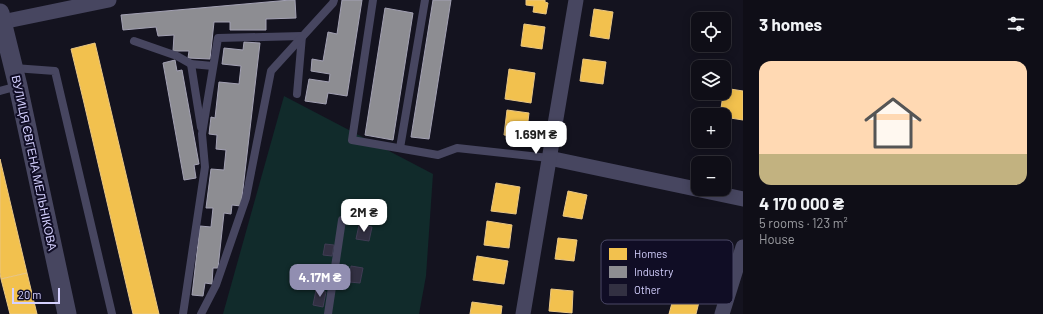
<!DOCTYPE html>
<html lang="en">
<head>
<meta charset="utf-8">
<style>
  body { margin:0; font-family:Barlow,sans-serif; background:#1d1c24; color:#f1f3f6; height:100vh; display:flex; flex-direction:column; font-size:15px; white-space:nowrap }
  * { box-sizing:border-box; margin:0 }
  p { font-size:13px; color:#9b9ca1 }
  .icon { flex:none; width:22px; height:22px; fill:none; stroke:currentColor; stroke-width:2; stroke-linecap:round; stroke-linejoin:round }
  .map { position:relative; flex:1; overflow:hidden }
  .sheet { display:flex; flex-direction:column; background:#0f0e17; width:300px }
  .sheet>* { flex:none }
  .buttons { position:absolute; left:691px; top:12px; display:grid; gap:8px }
  .buttons a { display:grid; place-items:center; width:40px; height:40px; border-radius:8px; background:#0f0e17; box-shadow:0 2px 10px #0003,0 0 0 1px #2f2e36; font-size:20px }
  .scale { position:absolute; left:12px; bottom:10px; width:48px; box-sizing:border-box; padding-left:4px; border:2px solid #d5d1ff; border-top:0; font-size:11px; line-height:14px; white-space:nowrap; color:#d5d1ff; -webkit-text-stroke:3px #100d25; paint-order:stroke }
  .price { position:absolute; translate:-50% -34px; padding:0 9px; border-radius:8px; background:#fff; color:#222; font-size:13px; line-height:26px; filter:drop-shadow(0 1px 2px #0008) }
  .price::after { content:''; position:absolute; left:50%; top:24px; width:12px; height:9px; margin-left:-6px; background:inherit; clip-path:polygon(0 0,100% 0,50% 100%) }
  .price.active { background:#918eb1; color:#fff }
  ul { padding:0; list-style:none }
  li { display:grid; align-content:center; gap:8px; height:212px; padding:0 16px }
  li+li { border-top:1px solid #2f2e36 }
  li span { display:grid; place-items:center; height:124px; border-radius:12px; color:#555 }
  li>.icon { margin-inline-start:auto }
  span .icon { width:72px; height:72px; fill:#fffc; stroke-width:1 }
  li b { font-size:17px }
  h2 { display:flex; justify-content:space-between; align-items:center; height:48px; padding:0 16px; font-size:17px }
  main { display:flex; flex:1; min-height:0 }
  .map>svg:first-child { display:block }
</style>
</head>
<body>
<main>
<div class="map">
<svg width="743" height="314" viewBox="0 0 743 314">
  <rect width="100%" height="100%" fill="#14131f"/>
  <!-- green -->
  <polygon fill="#112b2b" points="284,96 433,174 426,276 419,314 223,314"/>
  <!-- homes -->
  <g fill="#f2c14e" stroke="#e9c683">
    <polygon points="526,0 545,0 545,2 548,3 546,14 533,12 534,6 526,5"/>
    <polygon points="594,9 613,12 609,39 590,36"/>
    <polygon points="524,24 545,27 542,49 521,46"/>
    <polygon points="95,43 159,314 133,314 84,103 71,49"/>
    <polygon points="583,59 606,62 603,84 580,81"/>
    <polygon points="509,69 535,73 531,103 505,99"/>
    <polygon points="724,88 743,91 743,120 724,117 724,115 720,115"/>
    <polygon points="507,110 529,113 526,138 504,135"/>
    <polygon points="0,159 27,273 1,279 0,273"/>
    <polygon points="496,183 520,187 516,214 491,211"/>
    <polygon points="568,191 587,195 582,219 563,216"/>
    <polygon points="487,221 512,225 509,248 484,245"/>
    <polygon points="558,238 577,240 574,261 555,259"/>
    <polygon points="477,256 508,261 504,284 473,280"/>
    <polygon points="27,273 37,314 10,314 1,279"/>
    <polygon points="551,289 573,291 572,313 549,311"/>
    <polygon points="675,292 700,298 696,314 669,314"/>
    <polygon points="472,302 502,306 501,314 470,314"/>
  </g>
  <!-- industry -->
  <g fill="#8d8d92" stroke="#a3a1b3">
    <polygon points="290,0 295,0 296,18 266,19 266,30 230,30 230,22 214,22 210,59 188,58 189,51 173,51 174,35 158,36 156,27 123,30 121,15"/>
    <polygon points="342,0 362,0 347,96 328,93 326,104 305,101 309,79 329,82 330,74 311,71 312,59 323,61 328,32 337,34"/>
    <polygon points="433,0 451,0 429,139 411,137"/>
    <polygon points="385,8 413,13 393,140 365,135"/>
    <polygon points="244,42 260,43 241,206 232,205 231,214 224,213 218,268 213,268 212,284 205,283 203,296 192,295 200,226 211,227 213,208 206,208 211,169 224,170 226,150 216,149 217,135 209,134 211,117 215,118 219,82 239,84 241,66 222,64 224,48 243,50"/>
    <polygon points="175,60 177,71 182,70 199,164 194,165 196,178 184,180 163,63"/>
  </g>
  <!-- building -->
  <g fill="#323042" stroke="#403c54">
    <polygon points="359,225 372,227 369,241 356,239"/>
    <polygon points="325,244 334,245 332,256 323,255"/>
    <polygon points="351,266 363,268 360,283 349,282"/>
    <polygon points="316,290 326,292 323,307 313,305"/>
  </g>
  <g fill="none" stroke-linecap="round" stroke-linejoin="round">
    <!-- service -->
    <g stroke="#474660" stroke-width="8">
      <polyline points="373,0 352,140 438,155 457,148 549,158"/>
      <polyline points="134,41 177,56 191,64"/>
      <polyline points="14,68 55,71 112,314"/>
      <polyline points="0,91 18,86"/>
      <polyline points="201,127 191,64 213,66"/>
      <polyline points="400,148 425,0"/>
      <polyline points="183,314 205,167 202,134 218,38 302,36 297,94"/>
      <polyline points="201,314 216,285 246,198 271,71 333,3 334,0"/>
      <polyline points="328,314 342,220"/>
    </g>
    <!-- minor -->
    <g stroke="#474660" stroke-width="15">
      <polyline points="2,22 109,0"/>
      <polyline points="549,158 743,199"/>
      <polyline points="523,314 576,0"/>
      <polyline points="722,314 743,247"/>
    </g>
    <!-- tertiary -->
    <polyline stroke="#474660" stroke-width="19" points="0,13 18,86 67,314"/>
  </g>
  <g text-anchor="middle" stroke-width="4" stroke-linejoin="round" paint-order="stroke">
    <!-- street labels -->
    <g font-size="12" fill="#d5d1ff" stroke="#100d25">
      <text transform="translate(34 163) rotate(78)" y="4">ВУЛИЦЯ ЄВГЕНА МЕЛЬНІКОВА</text>
    </g>
  </g>
  <!-- legend -->
  <rect x="601" y="240" width="132" height="64" rx="6" fill="#100d25" stroke="#4b4866" stroke-width="1"/>
  <rect x="609" y="248" width="18" height="12" fill="#f2c14e"/>
  <rect x="609" y="266" width="18" height="12" fill="#8d8d92"/>
  <rect x="609" y="284" width="18" height="12" fill="#323042"/>
  <g font-size="11" fill="#d5d1ff">
    <text x="634" y="258">Homes</text>
    <text x="634" y="276">Industry</text>
    <text x="634" y="294">Other</text>
  </g>
</svg>
<div class="buttons">
<a><svg class="icon" aria-label="locate" viewBox="0 0 24 24"><circle cx="12" cy="12" r="6"/><path d="M12 2v4M12 18v4M2 12h4M18 12h4"/></svg></a>
<a><svg class="icon" aria-label="layers" viewBox="0 0 24 24"><path d="M12 4l9 5-9 5-9-5zM3 14l9 5 9-5"/></svg></a>
<a>+</a>
<a>−</a>
</div>
<div class="scale">20 m</div>
<b class="price" style="left:536px;top:155px">1.69M ₴</b>
<b class="price" style="left:364px;top:233px">2M ₴</b>
<b class="price active" style="left:320px;top:298px">4.17M ₴</b>
</div>
<section class="sheet">
<h2>3 homes<svg class="icon" aria-label="filters" viewBox="0 0 24 24"><path d="M4 7h16M4 17h16"/><circle cx="9" cy="7" r="2"/><circle cx="15" cy="17" r="2"/></svg></h2>
<ul>
<li><span style="background:linear-gradient(#ffd9b3 75%,#c2b280 0)"><svg class="icon" aria-label="home" viewBox="0 0 24 24"><path d="M3 11l9-7 9 7M6 9v11h12V9"/></svg></span><div><b>4 170 000 ₴</b><p>5 rooms · 123 m²</p><p>House</p></div></li>
</ul>
</section>
</main>
</body>
</html>
